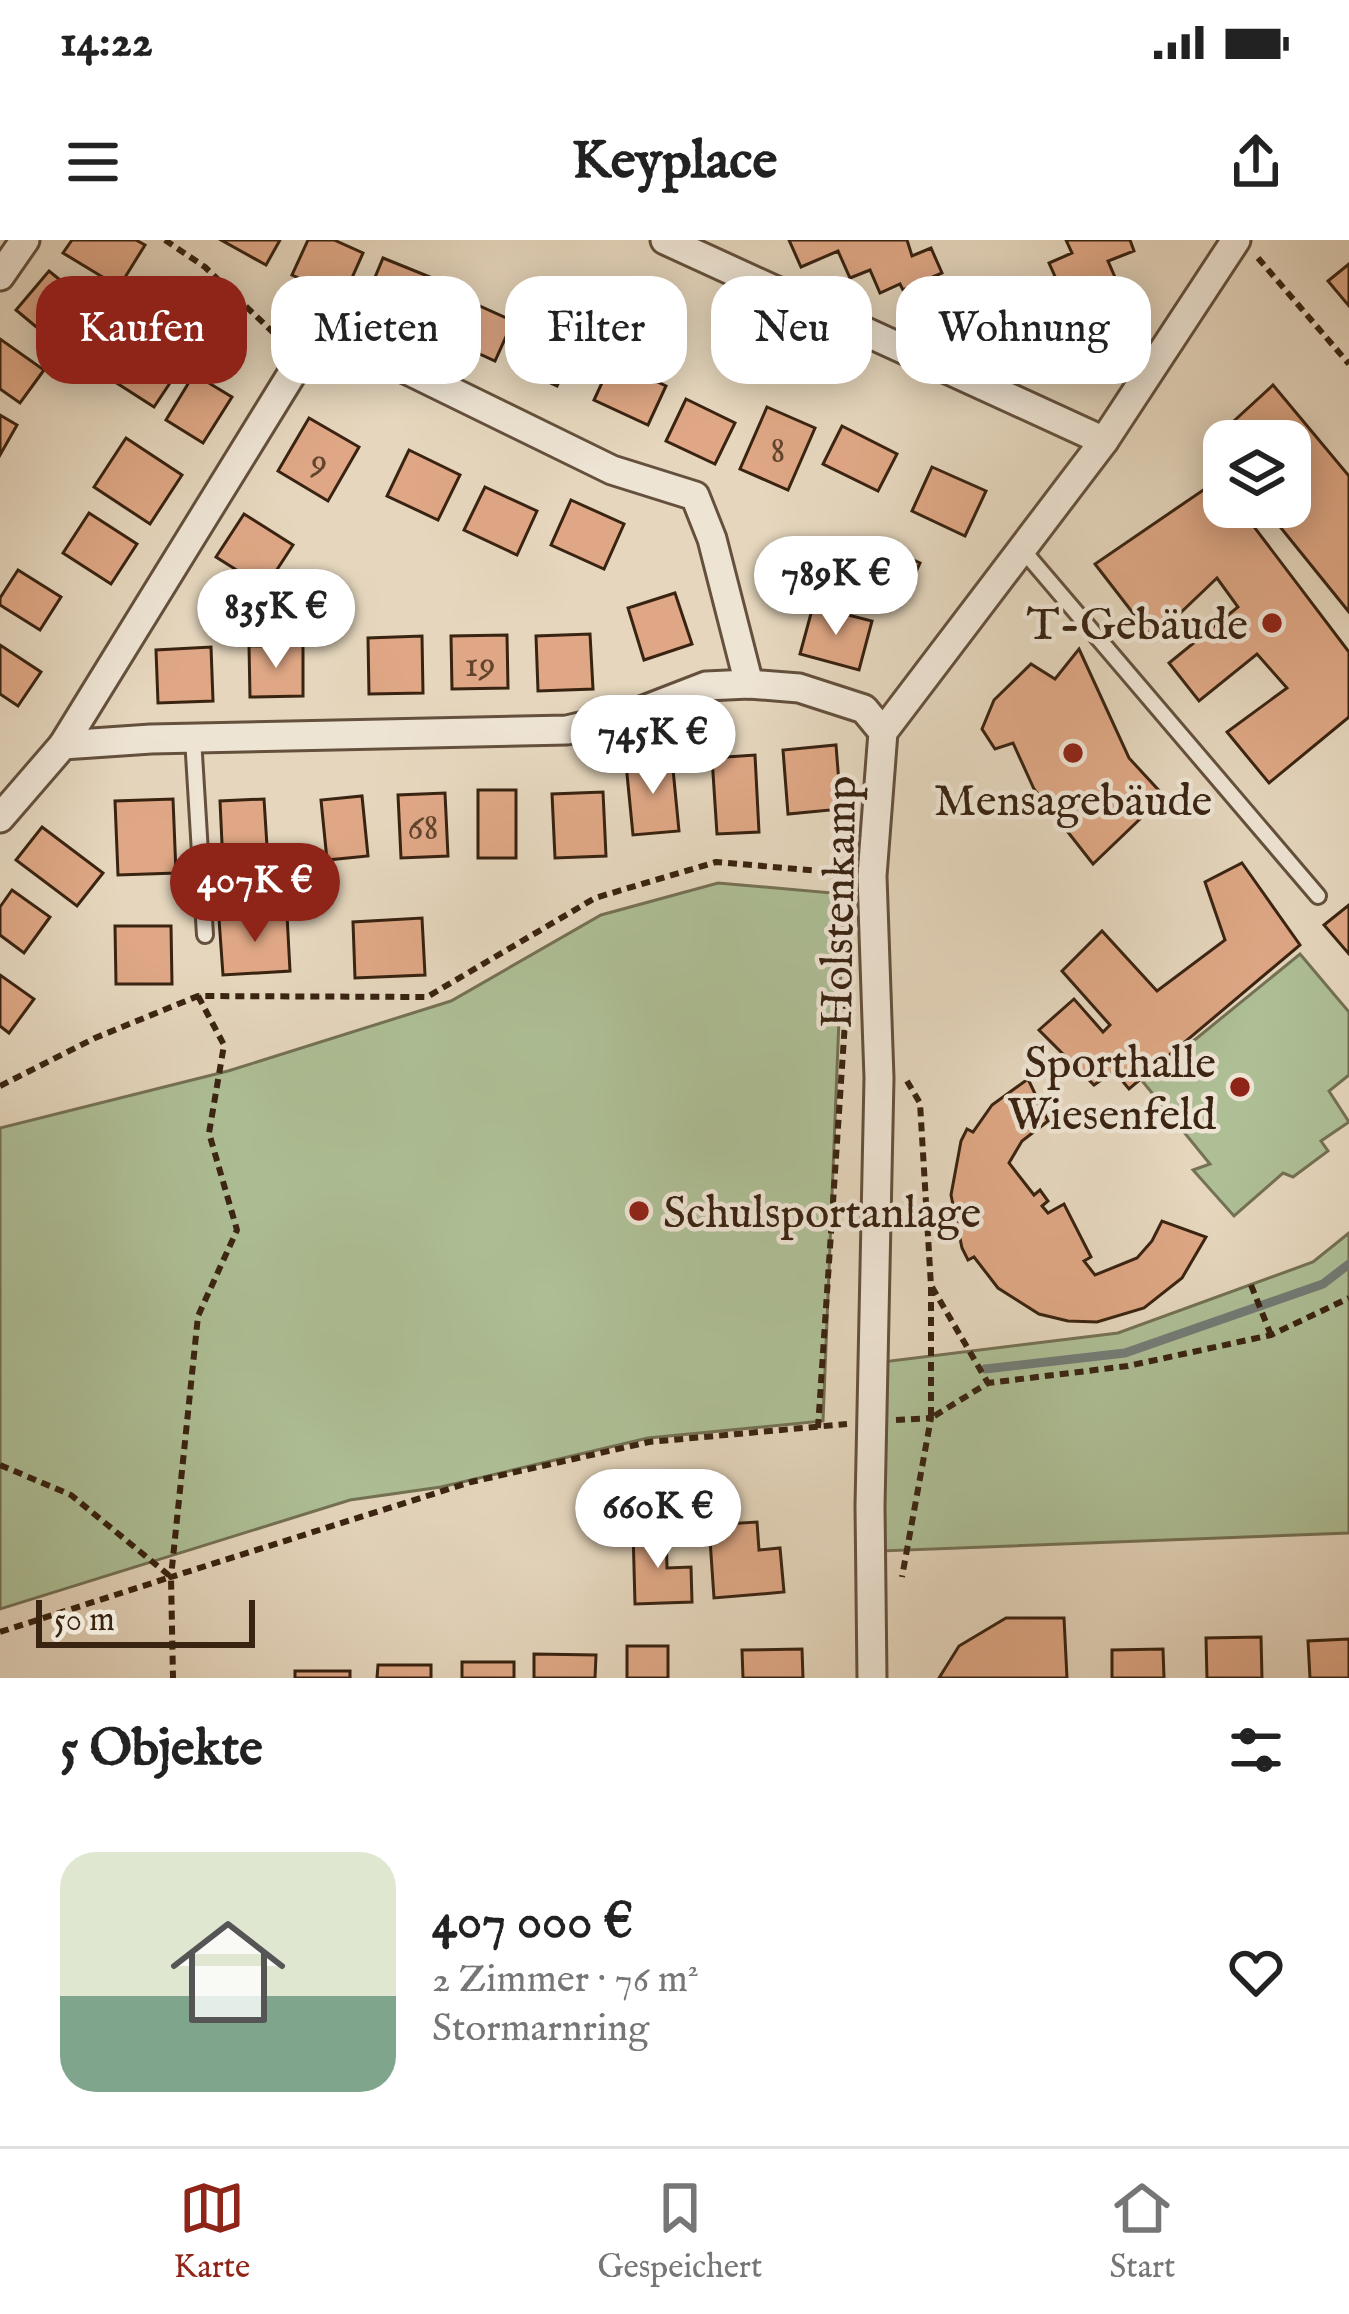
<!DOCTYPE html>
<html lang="de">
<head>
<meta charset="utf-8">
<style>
  body { margin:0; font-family:"IM FELL English",serif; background:#f2f2f2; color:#222; height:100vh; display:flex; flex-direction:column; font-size:45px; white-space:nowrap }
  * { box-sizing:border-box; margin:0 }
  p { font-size:39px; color:#767676 }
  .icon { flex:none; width:66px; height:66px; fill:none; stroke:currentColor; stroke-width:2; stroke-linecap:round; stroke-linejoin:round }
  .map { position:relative; height:1438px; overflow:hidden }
  .panel { display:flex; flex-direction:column; background:#fff; flex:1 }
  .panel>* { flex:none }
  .banner { position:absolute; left:36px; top:36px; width:1278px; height:108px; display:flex; gap:24px }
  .buttons { position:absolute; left:1203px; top:180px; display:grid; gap:24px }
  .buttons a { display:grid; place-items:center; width:108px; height:108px; border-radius:24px; background:#fff; box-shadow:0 6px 30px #0003; font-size:60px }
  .scale { position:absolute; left:36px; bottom:30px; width:219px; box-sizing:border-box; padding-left:12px; border:6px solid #392311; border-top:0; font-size:33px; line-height:42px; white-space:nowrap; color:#392311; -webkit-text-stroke:9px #eee4d4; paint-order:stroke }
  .price { position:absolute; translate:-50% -102px; padding:0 27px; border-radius:42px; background:#fff; color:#222; font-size:39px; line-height:78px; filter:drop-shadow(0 3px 6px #0008) }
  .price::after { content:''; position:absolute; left:50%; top:72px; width:36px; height:27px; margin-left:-18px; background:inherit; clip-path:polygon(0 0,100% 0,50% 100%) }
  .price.on { background:#8f2418; color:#fff }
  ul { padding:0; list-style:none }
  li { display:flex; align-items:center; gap:36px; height:300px; padding:0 60px }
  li+li { border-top:3px solid #e0e0e0 }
  li span { display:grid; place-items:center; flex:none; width:336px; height:240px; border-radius:36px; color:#555 }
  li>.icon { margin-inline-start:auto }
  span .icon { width:144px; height:144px; fill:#fffc; stroke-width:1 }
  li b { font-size:51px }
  h2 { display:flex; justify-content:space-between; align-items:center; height:144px; padding:0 60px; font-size:51px }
  .tag { padding:0 42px; border-radius:36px; background:#fff; box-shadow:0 6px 30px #0003; font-size:42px; line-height:108px }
  .tag.on { background:#8f2418; color:#fff }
  .status { display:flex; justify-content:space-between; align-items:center; height:84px; padding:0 60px; background:#fff; direction:ltr }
  .status svg { height:33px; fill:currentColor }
  header { display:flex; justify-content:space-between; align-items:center; height:156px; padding:0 60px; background:#fff; font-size:54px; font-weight:700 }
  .menu { display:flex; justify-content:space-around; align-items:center; height:168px; border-top:3px solid #e0e0e0; background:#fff; font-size:33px; color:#767676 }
  .menu a { display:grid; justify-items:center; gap:6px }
  .menu .on { color:#8f2418 }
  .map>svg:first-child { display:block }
</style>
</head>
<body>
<div class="status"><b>14:22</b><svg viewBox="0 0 49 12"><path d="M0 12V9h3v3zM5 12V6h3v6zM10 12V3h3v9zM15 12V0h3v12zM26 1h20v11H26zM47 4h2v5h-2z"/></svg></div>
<header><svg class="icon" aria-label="menu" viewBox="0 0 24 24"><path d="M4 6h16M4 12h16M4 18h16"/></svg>Keyplace<svg class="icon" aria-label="share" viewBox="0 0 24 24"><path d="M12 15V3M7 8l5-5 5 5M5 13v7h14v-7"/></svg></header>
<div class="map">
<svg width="1349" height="1438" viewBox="0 0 1349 1438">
  <rect width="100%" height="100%" fill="#e5d6bd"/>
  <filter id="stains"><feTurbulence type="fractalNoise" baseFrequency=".00167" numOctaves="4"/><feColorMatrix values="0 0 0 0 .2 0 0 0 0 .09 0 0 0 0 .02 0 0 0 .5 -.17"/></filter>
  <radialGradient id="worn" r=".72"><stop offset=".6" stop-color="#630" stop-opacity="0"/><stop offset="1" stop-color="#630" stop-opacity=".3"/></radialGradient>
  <!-- green -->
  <g fill="#aebf96" stroke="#747154" stroke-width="3">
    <polygon points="718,643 844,654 823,1181 648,1198 441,1247 350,1260 0,1369 0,888 228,831 451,761 601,675"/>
    <polygon points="1300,714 1349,772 1349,835 1329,851 1349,882 1321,901 1328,911 1293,937 1283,933 1234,976 1193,930 1210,924 1143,842"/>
    <polygon points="1349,993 1349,1293 881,1311 882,1122 1118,1093 1313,1022"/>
  </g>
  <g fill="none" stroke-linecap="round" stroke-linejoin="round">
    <!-- stream -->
    <polyline stroke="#737c76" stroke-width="9" points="985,1129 1125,1113 1323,1044 1349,1024"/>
  </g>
  <!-- building -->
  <g fill="#dfa785" stroke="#392311" stroke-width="3">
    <polygon points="72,0 136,0 145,5 119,47 63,13"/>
    <polygon points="221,0 280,0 266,25"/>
    <polygon points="308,0 334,0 363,13 343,58 292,35"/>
    <polygon points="789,0 907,0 912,16 931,8 942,33 903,50 900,44 880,53 870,30 850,38 838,11 801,27"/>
    <polygon points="1066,0 1130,0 1134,11 1108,21 1118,44 1087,55 1095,74 1069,85 1052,45 1058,43 1049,23 1072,13"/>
    <polygon points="383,18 440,41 421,87 364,64"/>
    <polygon points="1349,24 1349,66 1328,41"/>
    <polygon points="49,31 98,71 65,111 16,70"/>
    <polygon points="1052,45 1063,72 1046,79 1052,93 975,126 964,99 984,90 979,80"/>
    <polygon points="462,58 513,81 495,121 445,98"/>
    <polygon points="537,84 577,103 557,146 517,127"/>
    <polygon points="145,88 188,116 154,167 112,140"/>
    <polygon points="0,99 44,130 20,163 0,149"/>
    <polygon points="612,121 666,146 648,185 594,160"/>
    <polygon points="194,134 232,157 203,203 166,180"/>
    <polygon points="1273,145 1349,236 1349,372 1264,267 1290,267 1290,201 1224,201 1224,217 1211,202"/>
    <polygon points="686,159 735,183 715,224 666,201"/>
    <polygon points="767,167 815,188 788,250 740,229"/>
    <polygon points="0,175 17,185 0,215"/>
    <polygon points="309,178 359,207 328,261 278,231"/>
    <polygon points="842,186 897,214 878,251 823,224"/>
    <polygon points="126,198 182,235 150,284 94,247"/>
    <polygon points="409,210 460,235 438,280 387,256"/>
    <polygon points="932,227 986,251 965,296 912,271"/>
    <polygon points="1218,240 1224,248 1224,267 1239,267 1349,412 1349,477 1269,543 1227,492 1287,448 1257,414 1199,461 1169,423 1238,367 1217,338 1153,399 1095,324"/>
    <polygon points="485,247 537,271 517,315 464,290"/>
    <polygon points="571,260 624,284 604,329 551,305"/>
    <polygon points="89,273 137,304 111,344 63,313"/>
    <polygon points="244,274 293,305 265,348 216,317"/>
    <polygon points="867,299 920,323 900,366 848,343"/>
    <polygon points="18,330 61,357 40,390 0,365 0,358"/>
    <polygon points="675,353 692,404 644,420 628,368"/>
    <polygon points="813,366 872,381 859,430 800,414"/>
    <polygon points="590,394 593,449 538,451 536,396"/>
    <polygon points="507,395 508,448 452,449 451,396"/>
    <polygon points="422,396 423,453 369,454 368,398"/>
    <polygon points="0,405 41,432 18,466 0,454"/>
    <polygon points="303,405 303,456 250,457 249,406"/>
    <polygon points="211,407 213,461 158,463 156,410"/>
    <polygon points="1079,409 1129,518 1164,556 1093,624 1034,549 1013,503 995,509 982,489 994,460 1031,424 1055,439"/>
    <polygon points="836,505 841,569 788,574 783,510"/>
    <polygon points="755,515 759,592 717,594 712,518"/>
    <polygon points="672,519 679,591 633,595 626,524"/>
    <rect x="478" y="550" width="38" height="68"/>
    <polygon points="603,552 606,616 555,618 552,554"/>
    <polygon points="445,553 448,616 401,618 398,555"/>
    <polygon points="362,556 368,616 327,620 321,560"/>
    <polygon points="173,559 176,633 118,635 115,561"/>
    <polygon points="264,559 268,622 223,625 220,561"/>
    <polygon points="42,587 103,633 77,666 16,620"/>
    <polygon points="1242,623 1300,705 1129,849 1114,831 1094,845 1039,790 1074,759 1103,792 1110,785 1062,731 1102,691 1157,751 1225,700 1205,642"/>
    <polygon points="12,650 50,677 24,713 0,695 0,667"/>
    <polygon points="1349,665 1349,714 1324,685"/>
    <polygon points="287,675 290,731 223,735 219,679"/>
    <polygon points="422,678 425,735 355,738 353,682"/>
    <polygon points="115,686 171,686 172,744 116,744"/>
    <polygon points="0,735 34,759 9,793 0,786"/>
    <polygon points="1028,839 1048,881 1022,901 1009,923 1034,955 1040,950 1048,961 1042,966 1048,973 1064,964 1091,1017 1084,1021 1095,1035 1137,1018 1152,1001 1162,981 1206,997 1182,1038 1144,1068 1097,1082 1068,1081 1039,1074 998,1048 974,1017 968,1020 962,1008 951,955 961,901 967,889 973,892 992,865"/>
    <polygon points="757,1282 759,1310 780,1308 784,1352 714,1358 709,1285"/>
    <polygon points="666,1289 667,1328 691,1327 692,1362 635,1364 633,1290"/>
    <polygon points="1006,1378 1064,1378 1067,1438 939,1438 959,1406"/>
    <polygon points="1261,1397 1262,1438 1207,1438 1206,1398"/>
    <polygon points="1349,1399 1349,1438 1310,1438 1308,1401"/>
    <rect x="627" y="1406" width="41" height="32"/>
    <polygon points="802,1409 803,1438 743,1438 742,1410"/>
    <polygon points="1163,1409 1164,1438 1112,1438 1112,1410"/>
    <polygon points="534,1414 596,1415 595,1438 534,1438"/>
    <rect x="462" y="1422" width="52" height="16"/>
    <polygon points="378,1425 431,1425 431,1438 377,1438"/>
    <rect x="295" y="1431" width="55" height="7"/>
  </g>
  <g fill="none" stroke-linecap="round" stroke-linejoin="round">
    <!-- lane casing -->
    <g stroke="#64503c" stroke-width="20">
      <g id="lane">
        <polyline points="1022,309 1318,656"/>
        <polyline points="193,498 205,695"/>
      </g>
    </g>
    <!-- street casing -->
    <g stroke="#64503c" stroke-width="33">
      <g id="street">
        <polyline points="665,0 1104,201"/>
        <polyline points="0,36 25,0"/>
        <polyline points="63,505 301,119 385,119 612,230 695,256 712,299 749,444"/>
        <polyline points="0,578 63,505 151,499 567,490 631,475 706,446 749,444 799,448 864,469 883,492"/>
        <polyline points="872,1438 870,1266 879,838 872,636 883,492 1104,201 1236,0"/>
      </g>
    </g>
    <!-- path -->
    <g stroke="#392311" stroke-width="6" stroke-dasharray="9 6" stroke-linecap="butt">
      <polyline points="165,0 205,27 281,100"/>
      <polyline points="1258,18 1349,124"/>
      <polyline points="198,756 224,805 209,893 237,990 198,1076 171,1337 471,1242 649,1202 847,1184"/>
      <polyline points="907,841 920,863 931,1046 931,1178 988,1143 1128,1126 1271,1095 1349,1058"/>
      <polyline points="0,846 95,798 198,756 427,757 595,658 716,622 844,633"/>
      <polyline points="1251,1045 1271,1095"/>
      <polyline points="932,1047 988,1143"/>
      <polyline points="896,1180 931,1178 902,1337"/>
      <polyline points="818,1188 846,767"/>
      <polyline points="0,1225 71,1255 171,1337 173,1438"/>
      <polyline points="0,1392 171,1337"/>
    </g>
    <!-- lane -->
    <use href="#lane" stroke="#eee4d4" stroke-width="14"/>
    <!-- street -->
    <use href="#street" stroke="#eee4d4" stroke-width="27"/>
  </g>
  <!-- markers -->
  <g fill="#8f2418" stroke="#eee4d4" stroke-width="4.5">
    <circle cx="1272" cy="383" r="12"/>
    <circle cx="1073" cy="513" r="12"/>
    <circle cx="1240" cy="847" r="12"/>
    <circle cx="639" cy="971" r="12"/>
  </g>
  <g text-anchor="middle" stroke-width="9" stroke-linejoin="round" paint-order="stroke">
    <!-- number labels -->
    <g font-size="39" fill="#62442e">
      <text x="778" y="222">8</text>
      <text x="319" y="233">9</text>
      <text x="480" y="436">19</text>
      <text x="423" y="599">68</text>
    </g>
    <!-- poi labels -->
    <g font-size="45" fill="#392311" stroke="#eee4d4" text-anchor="end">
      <text x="1248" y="399">T-Gebäude</text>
      <text x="1073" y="575" text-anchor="middle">Mensagebäude</text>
      <text x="1216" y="837">Sporthalle<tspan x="1216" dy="52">Wiesenfeld</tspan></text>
      <text x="663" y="987" text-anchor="start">Schulsportanlage</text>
    </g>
    <!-- street labels -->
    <g font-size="45" fill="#392311" stroke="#eee4d4">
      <text transform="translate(837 662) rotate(-89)" y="16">Holstenkamp</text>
    </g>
  </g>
  <rect width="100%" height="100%" filter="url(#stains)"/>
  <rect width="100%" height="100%" fill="url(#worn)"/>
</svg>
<div class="buttons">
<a><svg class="icon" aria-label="layers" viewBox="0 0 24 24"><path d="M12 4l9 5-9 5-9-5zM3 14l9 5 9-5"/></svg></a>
</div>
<div class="scale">50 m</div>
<b class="price" style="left:836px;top:398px">789K €</b>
<b class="price" style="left:276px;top:431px">835K €</b>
<b class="price" style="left:653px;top:557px">745K €</b>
<b class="price on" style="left:255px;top:705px">407K €</b>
<b class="price" style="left:658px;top:1331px">660K €</b>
<div class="banner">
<a class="tag on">Kaufen</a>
<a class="tag">Mieten</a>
<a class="tag">Filter</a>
<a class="tag">Neu</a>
<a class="tag">Wohnung</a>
</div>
</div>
<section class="panel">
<h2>5 Objekte<svg class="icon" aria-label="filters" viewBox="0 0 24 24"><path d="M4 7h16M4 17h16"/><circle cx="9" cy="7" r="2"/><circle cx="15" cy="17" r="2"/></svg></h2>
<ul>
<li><span style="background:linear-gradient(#dfe7d0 60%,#7fa58c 0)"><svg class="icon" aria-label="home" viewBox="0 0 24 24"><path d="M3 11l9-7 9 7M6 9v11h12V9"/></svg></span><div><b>407 000 €</b><p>2 Zimmer · 76 m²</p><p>Stormarnring</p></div><svg class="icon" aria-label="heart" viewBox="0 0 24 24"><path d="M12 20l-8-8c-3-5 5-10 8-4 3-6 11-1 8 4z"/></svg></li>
</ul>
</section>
<nav class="menu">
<a class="on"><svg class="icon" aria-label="map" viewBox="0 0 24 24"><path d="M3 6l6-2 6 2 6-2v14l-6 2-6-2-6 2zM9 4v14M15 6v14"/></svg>Karte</a>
<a><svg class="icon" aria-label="saved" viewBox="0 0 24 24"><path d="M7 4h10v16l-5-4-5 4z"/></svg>Gespeichert</a>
<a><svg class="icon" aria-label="home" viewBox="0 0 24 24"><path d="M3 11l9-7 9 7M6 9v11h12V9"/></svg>Start</a>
</nav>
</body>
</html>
